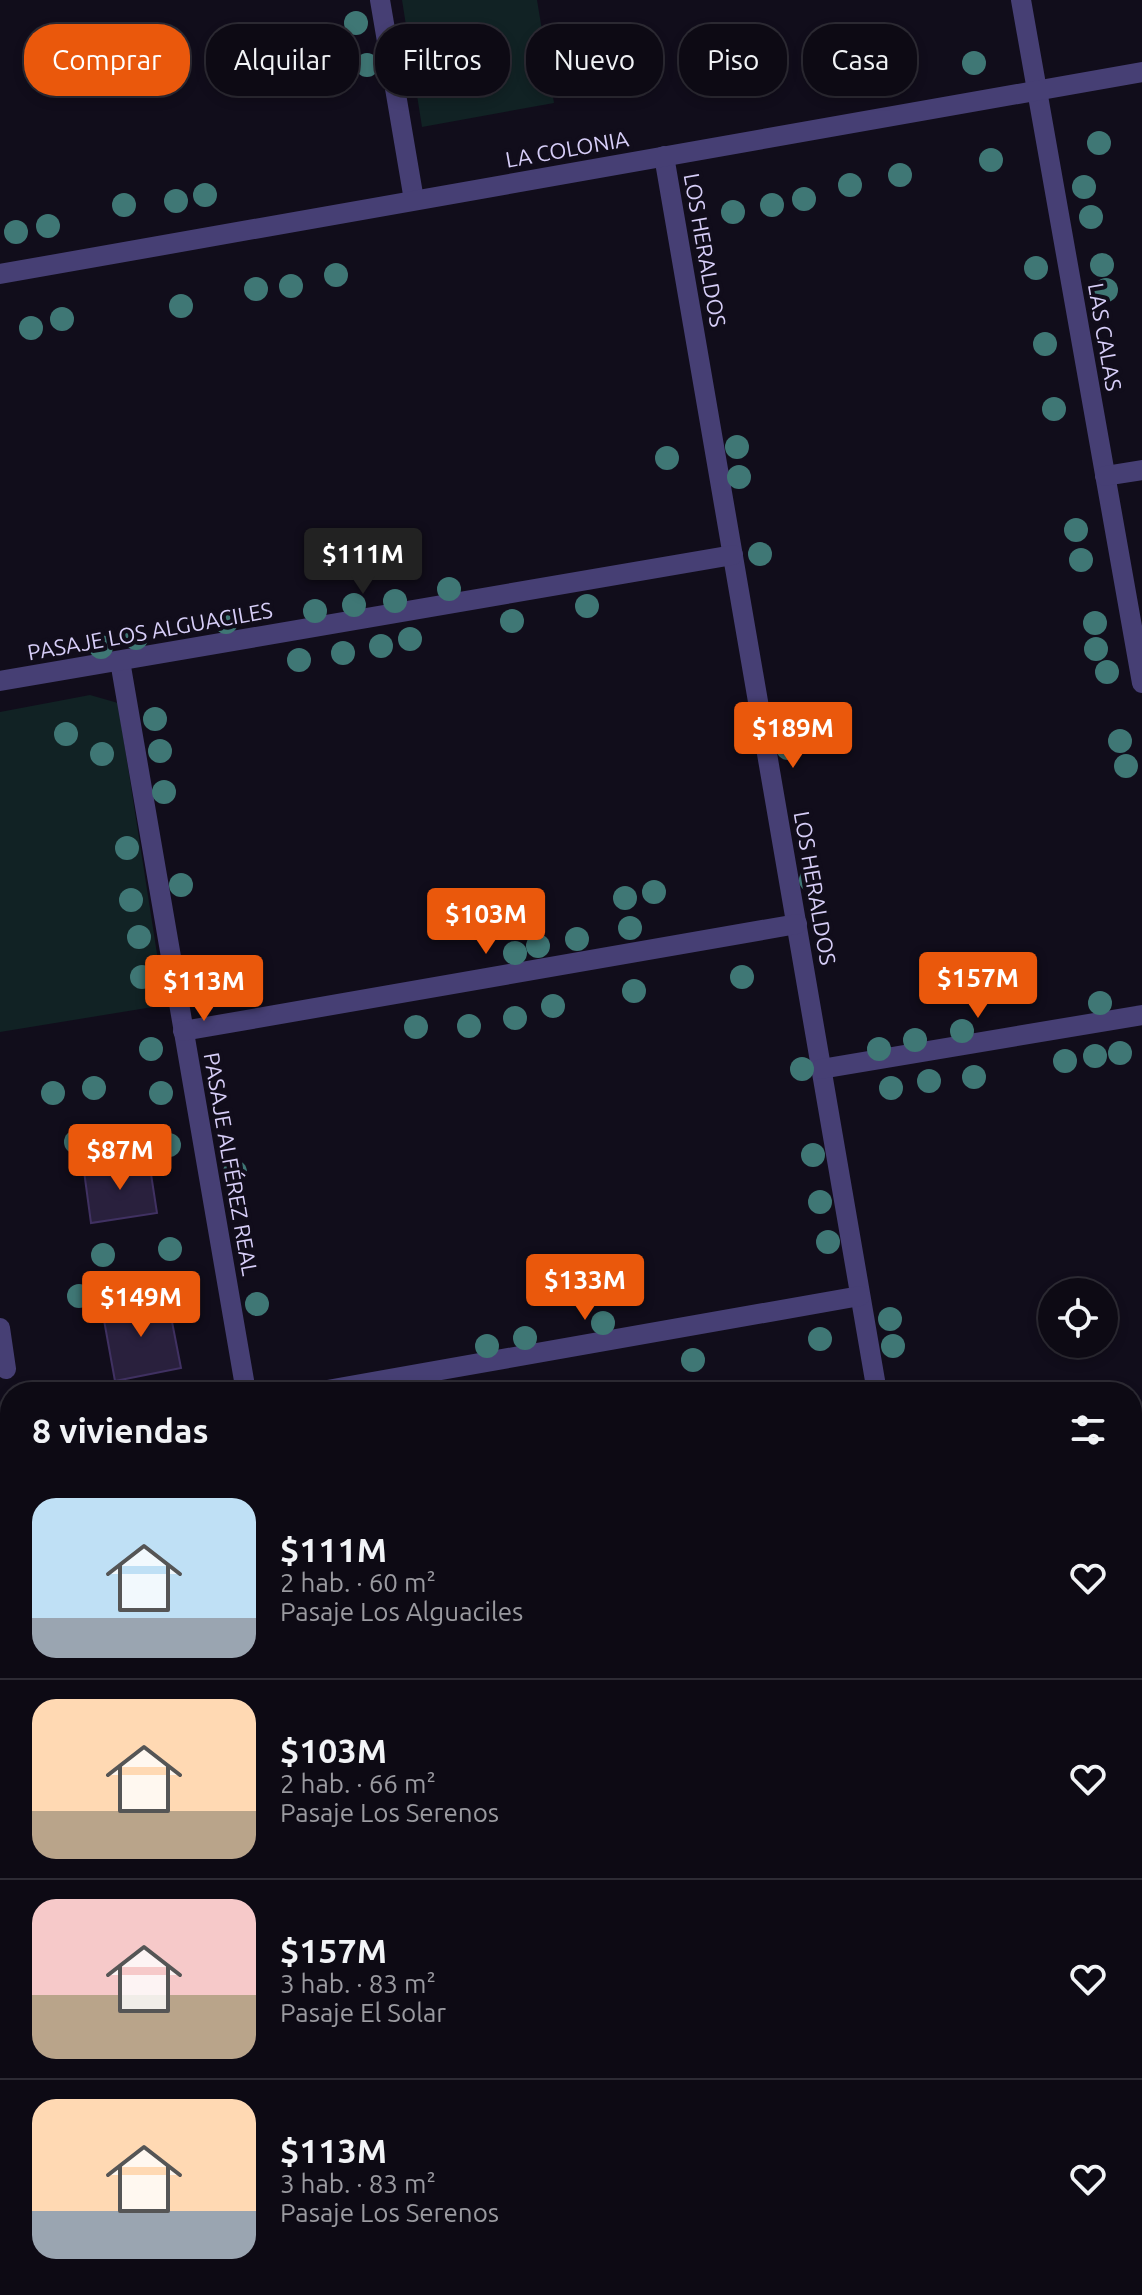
<!DOCTYPE html>
<html lang="es">
<head>
<meta charset="utf-8">
<style>
  body { margin:0; font-family:Ubuntu,sans-serif; background:#1b1822; color:#f1f3f6; height:100vh; display:flex; flex-direction:column; font-size:30px; white-space:nowrap }
  * { box-sizing:border-box; margin:0 }
  p { font-size:26px; color:#9a9aa0 }
  .icon { flex:none; width:44px; height:44px; fill:none; stroke:currentColor; stroke-width:2; stroke-linecap:round; stroke-linejoin:round }
  .map { position:relative; flex:1; overflow:hidden }
  .details { position:absolute; left:0px; top:1382px; width:1142px; height:914px; display:flex; flex-direction:column; background:#0d0a14; border-radius:32px 32px 0 0; box-shadow:0 4px 12px #0003,0 0 0 2px #2d2b34 }
  .details>* { flex:none }
  .top-card { position:absolute; left:24px; top:24px; width:1094px; height:72px; display:flex; gap:16px }
  .fabs { position:absolute; left:1038px; top:1278px; display:grid; gap:16px }
  .fabs a { display:grid; place-items:center; width:80px; height:80px; border-radius:50%; background:#0d0a14; box-shadow:0 4px 12px #0003,0 0 0 2px #2d2b34; font-size:40px }
  .price { position:absolute; translate:-50% -68px; padding:0 18px; border-radius:8px; background:#ea580c; color:#fff; font-size:26px; line-height:52px; filter:drop-shadow(0 2px 4px #0008) }
  .price::after { content:''; position:absolute; left:50%; top:48px; width:24px; height:18px; margin-left:-12px; background:inherit; clip-path:polygon(0 0,100% 0,50% 100%) }
  .price.on { background:#222; color:#fff }
  ul { padding:0; list-style:none }
  li { display:flex; align-items:center; gap:24px; height:200px; padding:0 32px }
  li+li { border-top:2px solid #2d2b34 }
  li span { display:grid; place-items:center; flex:none; width:224px; height:160px; border-radius:24px; color:#555 }
  li>.icon { margin-inline-start:auto }
  span .icon { width:96px; height:96px; fill:#fffc; stroke-width:1 }
  li b { font-size:34px }
  h2 { display:flex; justify-content:space-between; align-items:center; height:96px; padding:0 32px; font-size:34px }
  .pill { padding:0 28px; border-radius:32px; background:#0d0a14; box-shadow:0 4px 12px #0003,0 0 0 2px #2d2b34; font-size:28px; line-height:72px }
  .pill.on { background:#ea580c; color:#fff }
  .map>svg:first-child { display:block }
</style>
</head>
<body>
<div class="map">
<svg width="1142" height="2295" viewBox="0 0 1142 2295">
  <rect width="100%" height="100%" fill="#110d1b"/>
  <!-- green -->
  <g fill="#112224">
    <polygon points="402,0 537,0 554,103 422,127"/>
    <polygon points="90,695 118,703 165,1005 0,1032 0,712"/>
    <polygon points="1142,1497 1142,1639 1132,1641 1132,1499"/>
    <polygon points="10,1888 10,2011 0,2013 0,1890"/>
    <polygon points="10,2134 10,2286 37,2286 38,2295 0,2295 0,2135"/>
  </g>
  <!-- building -->
  <g fill="#29203d" stroke="#403162" stroke-width="2">
    <polygon points="149,1161 157,1213 91,1223 84,1171"/>
    <polygon points="167,1296 181,1368 115,1381 102,1309"/>
  </g>
  <g fill="none" stroke-linecap="round" stroke-linejoin="round">
    <!-- street -->
    <g stroke="#463f74" stroke-width="20">
      <polyline points="380,0 414,200"/>
      <polyline points="1021,0 1142,683"/>
      <polyline points="664,156 877,1392"/>
      <polyline points="0,274 1142,72"/>
      <polyline points="1105,476 1142,470"/>
      <polyline points="120,661 246,1392"/>
      <polyline points="0,681 733,555"/>
      <polyline points="183,1031 797,924"/>
      <polyline points="821,1069 1142,1015"/>
      <polyline points="0,1328 6,1369"/>
      <polyline points="316,1392 860,1296"/>
      <polyline points="0,1448 10,1446"/>
      <polyline points="1132,2113 1142,2170"/>
      <polyline points="1132,2209 1142,2208"/>
      <polyline points="95,2286 96,2295"/>
      <polyline points="646,2295 697,2286"/>
    </g>
    <!-- secondary -->
    <g stroke="#8272ec" stroke-width="20">
      <polyline points="1132,1659 1142,1657"/>
      <polyline points="1132,1839 1142,1838"/>
      <polyline points="0,1858 10,1856"/>
      <polyline points="0,2039 10,2037"/>
    </g>
  </g>
  <!-- trees -->
  <g fill="#3f7775">
    <circle cx="356" cy="23" r="12"/>
    <circle cx="974" cy="63" r="12"/>
    <circle cx="367" cy="65" r="12"/>
    <circle cx="1099" cy="143" r="12"/>
    <circle cx="991" cy="160" r="12"/>
    <circle cx="900" cy="175" r="12"/>
    <circle cx="850" cy="185" r="12"/>
    <circle cx="1084" cy="187" r="12"/>
    <circle cx="205" cy="195" r="12"/>
    <circle cx="804" cy="199" r="12"/>
    <circle cx="176" cy="201" r="12"/>
    <circle cx="124" cy="205" r="12"/>
    <circle cx="772" cy="205" r="12"/>
    <circle cx="733" cy="212" r="12"/>
    <circle cx="1091" cy="217" r="12"/>
    <circle cx="48" cy="226" r="12"/>
    <circle cx="16" cy="232" r="12"/>
    <circle cx="1102" cy="265" r="12"/>
    <circle cx="1036" cy="268" r="12"/>
    <circle cx="336" cy="275" r="12"/>
    <circle cx="291" cy="286" r="12"/>
    <circle cx="256" cy="289" r="12"/>
    <circle cx="1106" cy="290" r="12"/>
    <circle cx="181" cy="306" r="12"/>
    <circle cx="62" cy="319" r="12"/>
    <circle cx="31" cy="328" r="12"/>
    <circle cx="1045" cy="344" r="12"/>
    <circle cx="1054" cy="409" r="12"/>
    <circle cx="737" cy="447" r="12"/>
    <circle cx="667" cy="458" r="12"/>
    <circle cx="739" cy="477" r="12"/>
    <circle cx="1076" cy="530" r="12"/>
    <circle cx="760" cy="554" r="12"/>
    <circle cx="1081" cy="560" r="12"/>
    <circle cx="449" cy="589" r="12"/>
    <circle cx="395" cy="601" r="12"/>
    <circle cx="354" cy="605" r="12"/>
    <circle cx="587" cy="606" r="12"/>
    <circle cx="315" cy="611" r="12"/>
    <circle cx="512" cy="621" r="12"/>
    <circle cx="226" cy="622" r="12"/>
    <circle cx="1095" cy="623" r="12"/>
    <circle cx="136" cy="638" r="12"/>
    <circle cx="410" cy="639" r="12"/>
    <circle cx="381" cy="646" r="12"/>
    <circle cx="101" cy="647" r="12"/>
    <circle cx="1096" cy="649" r="12"/>
    <circle cx="343" cy="653" r="12"/>
    <circle cx="299" cy="660" r="12"/>
    <circle cx="1107" cy="672" r="12"/>
    <circle cx="155" cy="719" r="12"/>
    <circle cx="66" cy="734" r="12"/>
    <circle cx="1120" cy="741" r="12"/>
    <circle cx="788" cy="748" r="12"/>
    <circle cx="160" cy="751" r="12"/>
    <circle cx="102" cy="754" r="12"/>
    <circle cx="1126" cy="766" r="12"/>
    <circle cx="164" cy="792" r="12"/>
    <circle cx="127" cy="848" r="12"/>
    <circle cx="811" cy="880" r="12"/>
    <circle cx="181" cy="885" r="12"/>
    <circle cx="654" cy="892" r="12"/>
    <circle cx="625" cy="898" r="12"/>
    <circle cx="131" cy="900" r="12"/>
    <circle cx="630" cy="928" r="12"/>
    <circle cx="139" cy="937" r="12"/>
    <circle cx="577" cy="939" r="12"/>
    <circle cx="538" cy="946" r="12"/>
    <circle cx="515" cy="953" r="12"/>
    <circle cx="142" cy="977" r="12"/>
    <circle cx="742" cy="977" r="12"/>
    <circle cx="634" cy="991" r="12"/>
    <circle cx="203" cy="993" r="12"/>
    <circle cx="1100" cy="1003" r="12"/>
    <circle cx="553" cy="1006" r="12"/>
    <circle cx="515" cy="1018" r="12"/>
    <circle cx="469" cy="1026" r="12"/>
    <circle cx="416" cy="1027" r="12"/>
    <circle cx="962" cy="1031" r="12"/>
    <circle cx="915" cy="1040" r="12"/>
    <circle cx="151" cy="1049" r="12"/>
    <circle cx="879" cy="1049" r="12"/>
    <circle cx="1120" cy="1053" r="12"/>
    <circle cx="1095" cy="1056" r="12"/>
    <circle cx="1065" cy="1061" r="12"/>
    <circle cx="802" cy="1069" r="12"/>
    <circle cx="974" cy="1077" r="12"/>
    <circle cx="929" cy="1081" r="12"/>
    <circle cx="94" cy="1088" r="12"/>
    <circle cx="891" cy="1088" r="12"/>
    <circle cx="53" cy="1093" r="12"/>
    <circle cx="161" cy="1093" r="12"/>
    <circle cx="76" cy="1142" r="12"/>
    <circle cx="169" cy="1145" r="12"/>
    <circle cx="813" cy="1155" r="12"/>
    <circle cx="235" cy="1172" r="12"/>
    <circle cx="820" cy="1202" r="12"/>
    <circle cx="828" cy="1242" r="12"/>
    <circle cx="170" cy="1249" r="12"/>
    <circle cx="103" cy="1255" r="12"/>
    <circle cx="79" cy="1296" r="12"/>
    <circle cx="257" cy="1304" r="12"/>
    <circle cx="890" cy="1319" r="12"/>
    <circle cx="603" cy="1323" r="12"/>
    <circle cx="525" cy="1338" r="12"/>
    <circle cx="820" cy="1339" r="12"/>
    <circle cx="487" cy="1346" r="12"/>
    <circle cx="893" cy="1346" r="12"/>
    <circle cx="693" cy="1360" r="12"/>
  </g>
  <g text-anchor="middle" stroke-width="8" stroke-linejoin="round" paint-order="stroke">
    <!-- street labels -->
    <g font-size="22" fill="#d7cef8" stroke="#110d1b">
      <text transform="translate(567 149) rotate(-10)" y="8">LA COLONIA</text>
      <text transform="translate(705 250) rotate(80)" y="8">LOS HERALDOS</text>
      <text transform="translate(1105 337) rotate(80)" y="8">LAS CALAS</text>
      <text transform="translate(150 631) rotate(-10)" y="8">PASAJE LOS ALGUACILES</text>
      <text transform="translate(815 888) rotate(80)" y="8">LOS HERALDOS</text>
      <text transform="translate(231 1164) rotate(80)" y="8">PASAJE ALFÉREZ REAL</text>
    </g>
  </g>
</svg>
<div class="fabs">
<a><svg class="icon" aria-label="locate" viewBox="0 0 24 24"><circle cx="12" cy="12" r="6"/><path d="M12 2v4M12 18v4M2 12h4M18 12h4"/></svg></a>
</div>
<b class="price on" style="left:363px;top:596px">$111M</b>
<b class="price" style="left:793px;top:770px">$189M</b>
<b class="price" style="left:486px;top:956px">$103M</b>
<b class="price" style="left:978px;top:1020px">$157M</b>
<b class="price" style="left:204px;top:1023px">$113M</b>
<b class="price" style="left:120px;top:1192px">$87M</b>
<b class="price" style="left:585px;top:1322px">$133M</b>
<b class="price" style="left:141px;top:1339px">$149M</b>
<div class="top-card">
<a class="pill on">Comprar</a>
<a class="pill">Alquilar</a>
<a class="pill">Filtros</a>
<a class="pill">Nuevo</a>
<a class="pill">Piso</a>
<a class="pill">Casa</a>
</div>
<section class="details">
<h2>8 viviendas<svg class="icon" aria-label="filters" viewBox="0 0 24 24"><path d="M4 7h16M4 17h16"/><circle cx="9" cy="7" r="2"/><circle cx="15" cy="17" r="2"/></svg></h2>
<ul>
<li><span style="background:linear-gradient(#bfe0f5 75%,#9aa5b1 0)"><svg class="icon" aria-label="home" viewBox="0 0 24 24"><path d="M3 11l9-7 9 7M6 9v11h12V9"/></svg></span><div><b>$111M</b><p>2 hab. · 60 m²</p><p>Pasaje Los Alguaciles</p></div><svg class="icon" aria-label="heart" viewBox="0 0 24 24"><path d="M12 20l-8-8c-3-5 5-10 8-4 3-6 11-1 8 4z"/></svg></li>
<li><span style="background:linear-gradient(#ffd9b3 70%,#b9a48a 0)"><svg class="icon" aria-label="home" viewBox="0 0 24 24"><path d="M3 11l9-7 9 7M6 9v11h12V9"/></svg></span><div><b>$103M</b><p>2 hab. · 66 m²</p><p>Pasaje Los Serenos</p></div><svg class="icon" aria-label="heart" viewBox="0 0 24 24"><path d="M12 20l-8-8c-3-5 5-10 8-4 3-6 11-1 8 4z"/></svg></li>
<li><span style="background:linear-gradient(#f6c9c9 60%,#b9a48a 0)"><svg class="icon" aria-label="home" viewBox="0 0 24 24"><path d="M3 11l9-7 9 7M6 9v11h12V9"/></svg></span><div><b>$157M</b><p>3 hab. · 83 m²</p><p>Pasaje El Solar</p></div><svg class="icon" aria-label="heart" viewBox="0 0 24 24"><path d="M12 20l-8-8c-3-5 5-10 8-4 3-6 11-1 8 4z"/></svg></li>
<li><span style="background:linear-gradient(#ffd9b3 70%,#9aa5b1 0)"><svg class="icon" aria-label="home" viewBox="0 0 24 24"><path d="M3 11l9-7 9 7M6 9v11h12V9"/></svg></span><div><b>$113M</b><p>3 hab. · 83 m²</p><p>Pasaje Los Serenos</p></div><svg class="icon" aria-label="heart" viewBox="0 0 24 24"><path d="M12 20l-8-8c-3-5 5-10 8-4 3-6 11-1 8 4z"/></svg></li>
</ul>
</section>
</div>
</body>
</html>
